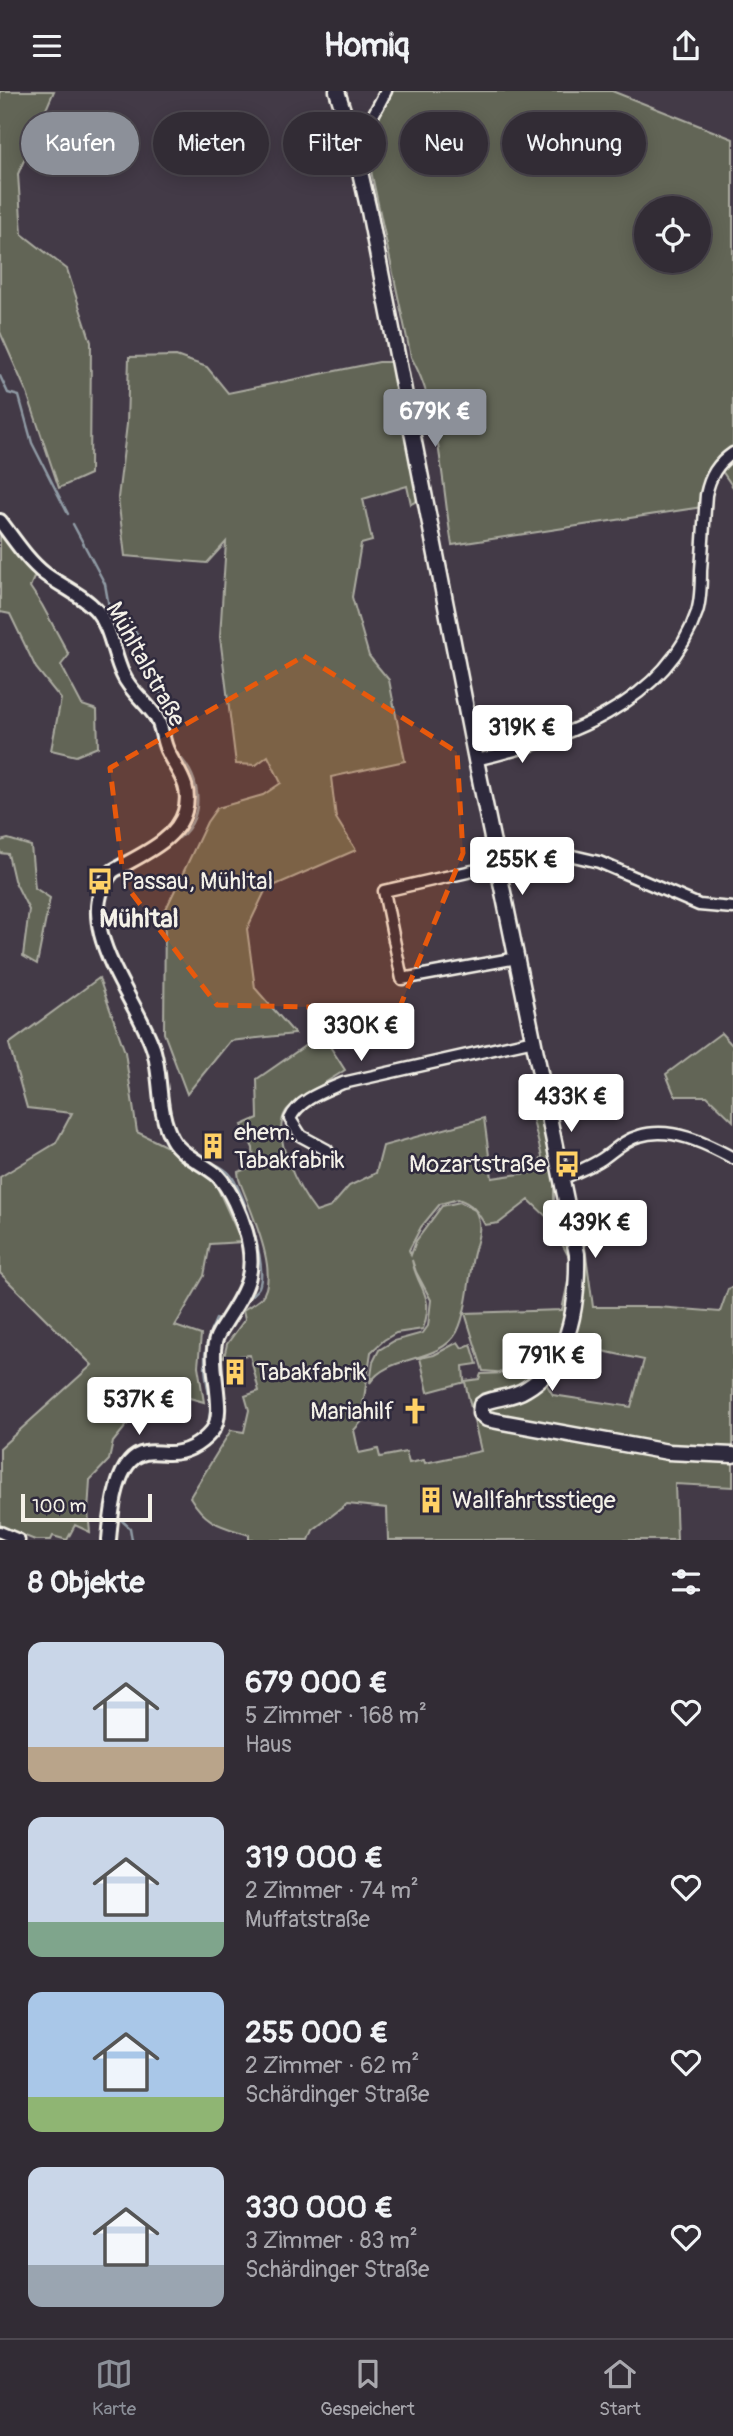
<!DOCTYPE html>
<html lang="de">
<head>
<meta charset="utf-8">
<style>
  body { margin:0; font-family:Pangolin,sans-serif; background:#3d3841; color:#f1f3f6; height:100vh; display:flex; flex-direction:column; font-size:26px; white-space:nowrap }
  * { box-sizing:border-box; margin:0 }
  p { font-size:23px; color:#a8a7ad }
  .icon { flex:none; width:38px; height:38px; fill:none; stroke:currentColor; stroke-width:2; stroke-linecap:round; stroke-linejoin:round }
  .map { position:relative; height:1449px; overflow:hidden }
  .details { display:flex; flex-direction:column; background:#322c35; flex:1 }
  .details>* { flex:none }
  .banner { position:absolute; left:21px; top:21px; width:691px; height:63px; display:flex; gap:14px }
  .controls { position:absolute; left:634px; top:105px; display:grid; gap:14px }
  .controls a { display:grid; place-items:center; width:77px; height:77px; border-radius:50%; background:#322c35; box-shadow:0 4px 18px #0003,0 0 0 2px #4d4850; font-size:35px }
  .scale { position:absolute; left:21px; bottom:18px; width:131px; box-sizing:border-box; padding-left:7px; border:4px solid #f4f1e8; border-top:0; font-size:19px; line-height:24px; white-space:nowrap; color:#f4f1e8; -webkit-text-stroke:5px #2f2a3d; paint-order:stroke }
  .price { position:absolute; translate:-50% -60px; padding:0 16px; border-radius:7px; background:#fff; color:#222; font-size:23px; line-height:46px; filter:drop-shadow(0 2px 4px #0008) }
  .price::after { content:''; position:absolute; left:50%; top:42px; width:21px; height:16px; margin-left:-10px; background:inherit; clip-path:polygon(0 0,100% 0,50% 100%) }
  .price.selected { background:#8c9099; color:#fff }
  ul { padding:0; list-style:none }
  li { display:flex; align-items:center; gap:21px; height:175px; padding:0 28px }
  li span { display:grid; place-items:center; flex:none; width:196px; height:140px; border-radius:14px; color:#555 }
  li>.icon { margin-inline-start:auto }
  span .icon { width:84px; height:84px; fill:#fffc; stroke-width:1 }
  li b { font-size:30px }
  h2 { display:flex; justify-content:space-between; align-items:center; height:84px; padding:0 28px; font-size:30px }
  .tag { padding:0 24px; border-radius:32px; background:#322c35; box-shadow:0 4px 18px #0003,0 0 0 2px #4d4850; font-size:24px; line-height:63px }
  .tag.selected { background:#8c9099; color:#fff }
  header { display:flex; justify-content:space-between; align-items:center; height:91px; padding:0 28px; background:#322c35; font-size:32px; font-weight:800 }
  .menu { display:flex; justify-content:space-around; align-items:center; height:98px; border-top:2px solid #4d4850; background:#322c35; font-size:19px; color:#a8a7ad }
  .menu a { display:grid; justify-items:center; gap:4px }
  .menu .selected { color:#8c9099 }
  .map>svg:first-child { display:block }
</style>
</head>
<body>
<header><svg class="icon" aria-label="menu" viewBox="0 0 24 24"><path d="M4 6h16M4 12h16M4 18h16"/></svg>Homiq<svg class="icon" aria-label="share" viewBox="0 0 24 24"><path d="M12 15V3M7 8l5-5 5 5M5 13v7h14v-7"/></svg></header>
<div class="map">
<svg width="733" height="1449" viewBox="0 0 733 1449">
  <rect width="100%" height="100%" fill="#433a47"/>
  <filter id="ink" filterUnits="userSpaceOnUse"><feTurbulence type="fractalNoise" baseFrequency=".0143" numOctaves="2"/><feDisplacementMap in="SourceGraphic" scale="14" xChannelSelector="R" yChannelSelector="G"/><feConvolveMatrix kernelMatrix="1 2 1 2 8 2 1 2 1" color-interpolation-filters="sRGB"/></filter>
  <g filter="url(#ink)">
    <!-- green -->
    <g fill="#626557" stroke="#ababa0" stroke-width="2" fill-rule="evenodd">
      <polygon points="0,0 54,0 18,83 22,143 67,178 91,251 90,383 59,397 27,302 0,241"/>
      <path d="M391 0H612L733 48V396L715 370 706 389 702 416 452 454C442 396 440 316 411 266L365 52ZM646 117H698V170H646Z"/>
      <polygon points="176,265 207,276 228,302 379,271 392,271 421,408 411,413 407,395 363,408 372,450 361,453 352,506 369,565 389,589 405,670 331,686 336,727 356,759 266,798 247,838 255,897 295,943 230,950 187,1003 164,942 165,820 207,731 217,717 263,704 281,692 268,665 256,674 236,673 220,546 226,451 207,472 125,465 118,407 127,333 129,266"/>
      <polygon points="0,443 35,484 30,496 42,514 69,564 61,574 82,614 97,619 98,656 76,665 51,659 61,608 36,577 10,523 0,521"/>
      <polygon points="8,748 31,755 35,797 50,807 37,873 23,865 29,819 14,789 8,763 0,762 0,750"/>
      <polygon points="99,887 125,961 137,1041 200,1072 213,1087 242,1151 210,1153 204,1185 175,1235 201,1244 198,1275 204,1311 175,1303 166,1323 130,1330 113,1351 109,1369 90,1389 88,1421 90,1441 75,1434 67,1449 53,1445 51,1449 35,1449 0,1435 0,1357 92,1274 0,1182 0,1086 56,1052 72,1022 27,1017 9,953"/>
      <polygon points="721,942 733,955 733,1030 707,1005 675,1005 666,983"/>
      <path d="M322 943 345 979C334 987 292 1010 286 1020 270 1046 299 1099 316 1121L331 1116 349 1095 376 1082 383 1055 484 1027 492 1087 534 1081 542 1066 530 1017 542 1011 554 1081V1112L582 1134 593 1216H658L720 1221 728 1198 733 1196V1396L675 1393 677 1449H388L387 1417 347 1413 313 1439 309 1449H249V1444C221 1435 206 1433 190 1406L231 1339 244 1341 249 1319 245 1305 259 1300 250 1264 224 1266 227 1253 245 1228 243 1219C248 1216 256 1212 261 1207 282 1183 248 1115 239 1088L238 1081 254 1075 253 1057 242 1034 258 1027 257 988ZM458 1108C473 1113 477 1120 485 1134L499 1132 529 1109 549 1128 572 1172 562 1219 465 1222 483 1280 507 1282 481 1283 479 1288 464 1290 463 1275 477 1273 471 1253 462 1257 458 1251 434 1264 420 1267 428 1301 465 1291 481 1360 425 1372 424 1369 409 1372 406 1361 380 1366 378 1358 359 1362 354 1339 365 1327 363 1314 371 1261 384 1249 396 1242 423 1238C435 1202 418 1200 412 1169L416 1181 431 1209 428 1235 423 1242 394 1250 379 1259 373 1271 370 1292C388 1263 439 1273 457 1241 466 1224 469 1191 472 1171 475 1152 485 1138 475 1119L460 1111 442 1115 416 1150 411 1164 409 1159 421 1136 440 1113ZM556 1250 644 1269 631 1316 553 1304 540 1283 527 1282 538 1281 548 1266 553 1251Z"/>
    </g>
    <g fill="none" stroke-linecap="round" stroke-linejoin="round">
      <!-- stream -->
      <g stroke="#8f9aa4" stroke-width="2.5">
        <polyline points="0,285 8,302 19,305 32,352 68,423"/>
        <path d="M73 433 105 493 112 533 116 537C139 541 139 538 144 562"/>
        <polyline points="147,572 163,608 168,631"/>
        <polyline points="170,651 171,644"/>
        <path d="M173 660C200 680 208 725 179 747"/>
        <polyline points="164,978 170,1022"/>
        <path d="M205 1069C215 1073 226 1077 232 1086 245 1105 268 1175 259 1196 257 1200 251 1204 248 1208"/>
        <path d="M205 1339C216 1317 206 1299 205 1275 204 1259 209 1242 216 1228"/>
        <path d="M117 1381C122 1367 133 1356 147 1355"/>
        <polyline points="120,1428 130,1437 132,1449"/>
      </g>
      <!-- minor casing -->
      <g stroke="#f4f1e8" stroke-width="15">
        <g id="minor">
          <polyline points="354,55 361,47 386,0"/>
          <path d="M476 669C562 649 666 614 697 521 701 508 701 492 701 479 703 454 704 429 706 404 710 385 717 373 733 362"/>
          <polyline points="517,867 402,888 384,800 543,764 573,765 599,771 699,814 733,817"/>
          <path d="M327 1059 301 1045 290 1028C299 1008 325 1000 343 992L534 949"/>
          <path d="M562 1088C575 1081 590 1076 602 1068 614 1060 624 1049 639 1045 671 1035 705 1052 733 1067"/>
          <polyline points="0,1441 19,1449"/>
        </g>
      </g>
      <!-- tertiary casing -->
      <g stroke="#f4f1e8" stroke-width="18">
        <path id="tertiary" d="M0 430C14 448 27 469 45 483 61 495 83 504 97 520 112 539 113 563 123 584 130 600 146 611 156 626 163 637 162 650 168 661 178 682 192 694 185 720 177 750 138 765 113 780 67 831 139 909 154 960 162 989 157 1021 172 1048 180 1063 204 1073 217 1084 230 1097 241 1124 246 1141 257 1180 248 1196 227 1229 223 1236 216 1244 215 1252 209 1278 227 1321 212 1340 200 1354 185 1363 166 1362 159 1362 153 1360 145 1362 115 1367 111 1425 109 1449"/>
      </g>
      <!-- secondary casing -->
      <g stroke="#f4f1e8" stroke-width="19">
        <path id="secondary" d="M337 0 354 55 369 120 476 669 577 1163C578 1210 571 1272 526 1298 514 1306 499 1306 485 1311L481 1314 480 1322 487 1328 502 1331 668 1361 733 1364"/>
      </g>
      <!-- minor -->
      <use href="#minor" stroke="#2f2a3d" stroke-width="10"/>
      <!-- tertiary -->
      <use href="#tertiary" stroke="#2f2a3d" stroke-width="12"/>
      <!-- secondary -->
      <use href="#secondary" stroke="#2f2a3d" stroke-width="14"/>
    </g>
  </g>
  <!-- marked area -->
  <path fill="#e8590c" fill-opacity="0.2" stroke="#e8590c" stroke-width="5" stroke-dasharray="14 9" stroke-linejoin="round" d="M304 565 457 661 463 762 399 918 217 914 124 792 110 677Z"/>
  <!-- icons -->
  <defs>
    <g id="bus-bare" transform="scale(2.1)"><path d="M-5-6H5V4H4V6H2V4H-2V6H-4V4H-5ZM-3.5-4V0h7V-4ZM-3.5 1.2v1.5H-2V1.2ZM2 1.2v1.5H3.5V1.2Z" fill="#ffd166" stroke="#2f2a3d" stroke-width="2.5" paint-order="stroke"/></g>
    <g id="building-bare" transform="scale(2.1)"><path d="M-4-6H4V6H1V3H-1V6H-4ZM-2.5-4.3h1.7v1.8h-1.7ZM.8-4.3h1.7v1.8H.8ZM-2.5-1h1.7V.8h-1.7ZM.8-1h1.7V.8H.8Z" fill="#ffd166" stroke="#2f2a3d" stroke-width="2.5" paint-order="stroke"/></g>
    <g id="church-bare" transform="scale(2.1)"><path d="M-1.2-6h2.4v3.5h3.3v2.4h-3.3V6h-2.4V-.1h-3.3v-2.4h3.3Z" fill="#ffd166" stroke="#2f2a3d" stroke-width="2.5" paint-order="stroke"/></g>
  </defs>
  <g fill-rule="evenodd">
    <use href="#bus-bare" x="100" y="790"/>
    <use href="#building-bare" x="213" y="1055"/>
    <use href="#bus-bare" x="567" y="1073"/>
    <use href="#building-bare" x="235" y="1281"/>
    <use href="#church-bare" x="415" y="1320"/>
    <use href="#building-bare" x="431" y="1409"/>
  </g>
  <g text-anchor="middle" stroke-width="5" stroke-linejoin="round" paint-order="stroke">
    <!-- street labels -->
    <g font-size="24" fill="#f4f1e8" stroke="#2f2a3d">
      <text transform="translate(146 573) rotate(61)" y="8">Mühltalstraße</text>
    </g>
    <!-- poi labels -->
    <g font-size="24" fill="#f4f1e8" stroke="#2f2a3d" text-anchor="start">
      <text x="121" y="798">Passau, Mühltal</text>
      <text x="234" y="1049">ehem.<tspan x="234" dy="28">Tabakfabrik</tspan></text>
      <text x="546" y="1081" text-anchor="end">Mozartstraße</text>
      <text x="256" y="1289">Tabakfabrik</text>
      <text x="394" y="1328" text-anchor="end">Mariahilf</text>
      <text x="452" y="1417">Wallfahrtsstiege</text>
    </g>
    <!-- neighbourhood labels -->
    <g font-size="26" font-weight="bold" fill="#f4f1e8" stroke="#2f2a3d">
      <text x="139" y="836">Mühltal</text>
    </g>
  </g>
</svg>
<div class="controls">
<a><svg class="icon" aria-label="locate" viewBox="0 0 24 24"><circle cx="12" cy="12" r="6"/><path d="M12 2v4M12 18v4M2 12h4M18 12h4"/></svg></a>
</div>
<div class="scale">100 m</div>
<b class="price selected" style="left:435px;top:358px">679K €</b>
<b class="price" style="left:522px;top:674px">319K €</b>
<b class="price" style="left:522px;top:806px">255K €</b>
<b class="price" style="left:361px;top:972px">330K €</b>
<b class="price" style="left:571px;top:1043px">433K €</b>
<b class="price" style="left:595px;top:1169px">439K €</b>
<b class="price" style="left:552px;top:1302px">791K €</b>
<b class="price" style="left:139px;top:1346px">537K €</b>
<div class="banner">
<a class="tag selected">Kaufen</a>
<a class="tag">Mieten</a>
<a class="tag">Filter</a>
<a class="tag">Neu</a>
<a class="tag">Wohnung</a>
</div>
</div>
<section class="details">
<h2>8 Objekte<svg class="icon" aria-label="filters" viewBox="0 0 24 24"><path d="M4 7h16M4 17h16"/><circle cx="9" cy="7" r="2"/><circle cx="15" cy="17" r="2"/></svg></h2>
<ul>
<li><span style="background:linear-gradient(#c9d6e8 75%,#b9a48a 0)"><svg class="icon" aria-label="home" viewBox="0 0 24 24"><path d="M3 11l9-7 9 7M6 9v11h12V9"/></svg></span><div><b>679 000 €</b><p>5 Zimmer · 168 m²</p><p>Haus</p></div><svg class="icon" aria-label="heart" viewBox="0 0 24 24"><path d="M12 20l-8-8c-3-5 5-10 8-4 3-6 11-1 8 4z"/></svg></li>
<li><span style="background:linear-gradient(#c9d6e8 75%,#7fa58c 0)"><svg class="icon" aria-label="home" viewBox="0 0 24 24"><path d="M3 11l9-7 9 7M6 9v11h12V9"/></svg></span><div><b>319 000 €</b><p>2 Zimmer · 74 m²</p><p>Muffatstraße</p></div><svg class="icon" aria-label="heart" viewBox="0 0 24 24"><path d="M12 20l-8-8c-3-5 5-10 8-4 3-6 11-1 8 4z"/></svg></li>
<li><span style="background:linear-gradient(#a9c7e8 75%,#8fb573 0)"><svg class="icon" aria-label="home" viewBox="0 0 24 24"><path d="M3 11l9-7 9 7M6 9v11h12V9"/></svg></span><div><b>255 000 €</b><p>2 Zimmer · 62 m²</p><p>Schärdinger Straße</p></div><svg class="icon" aria-label="heart" viewBox="0 0 24 24"><path d="M12 20l-8-8c-3-5 5-10 8-4 3-6 11-1 8 4z"/></svg></li>
<li><span style="background:linear-gradient(#c9d6e8 70%,#9aa5b1 0)"><svg class="icon" aria-label="home" viewBox="0 0 24 24"><path d="M3 11l9-7 9 7M6 9v11h12V9"/></svg></span><div><b>330 000 €</b><p>3 Zimmer · 83 m²</p><p>Schärdinger Straße</p></div><svg class="icon" aria-label="heart" viewBox="0 0 24 24"><path d="M12 20l-8-8c-3-5 5-10 8-4 3-6 11-1 8 4z"/></svg></li>
</ul>
</section>
<nav class="menu">
<a class="selected"><svg class="icon" aria-label="map" viewBox="0 0 24 24"><path d="M3 6l6-2 6 2 6-2v14l-6 2-6-2-6 2zM9 4v14M15 6v14"/></svg>Karte</a>
<a><svg class="icon" aria-label="saved" viewBox="0 0 24 24"><path d="M7 4h10v16l-5-4-5 4z"/></svg>Gespeichert</a>
<a><svg class="icon" aria-label="home" viewBox="0 0 24 24"><path d="M3 11l9-7 9 7M6 9v11h12V9"/></svg>Start</a>
</nav>
</body>
</html>
